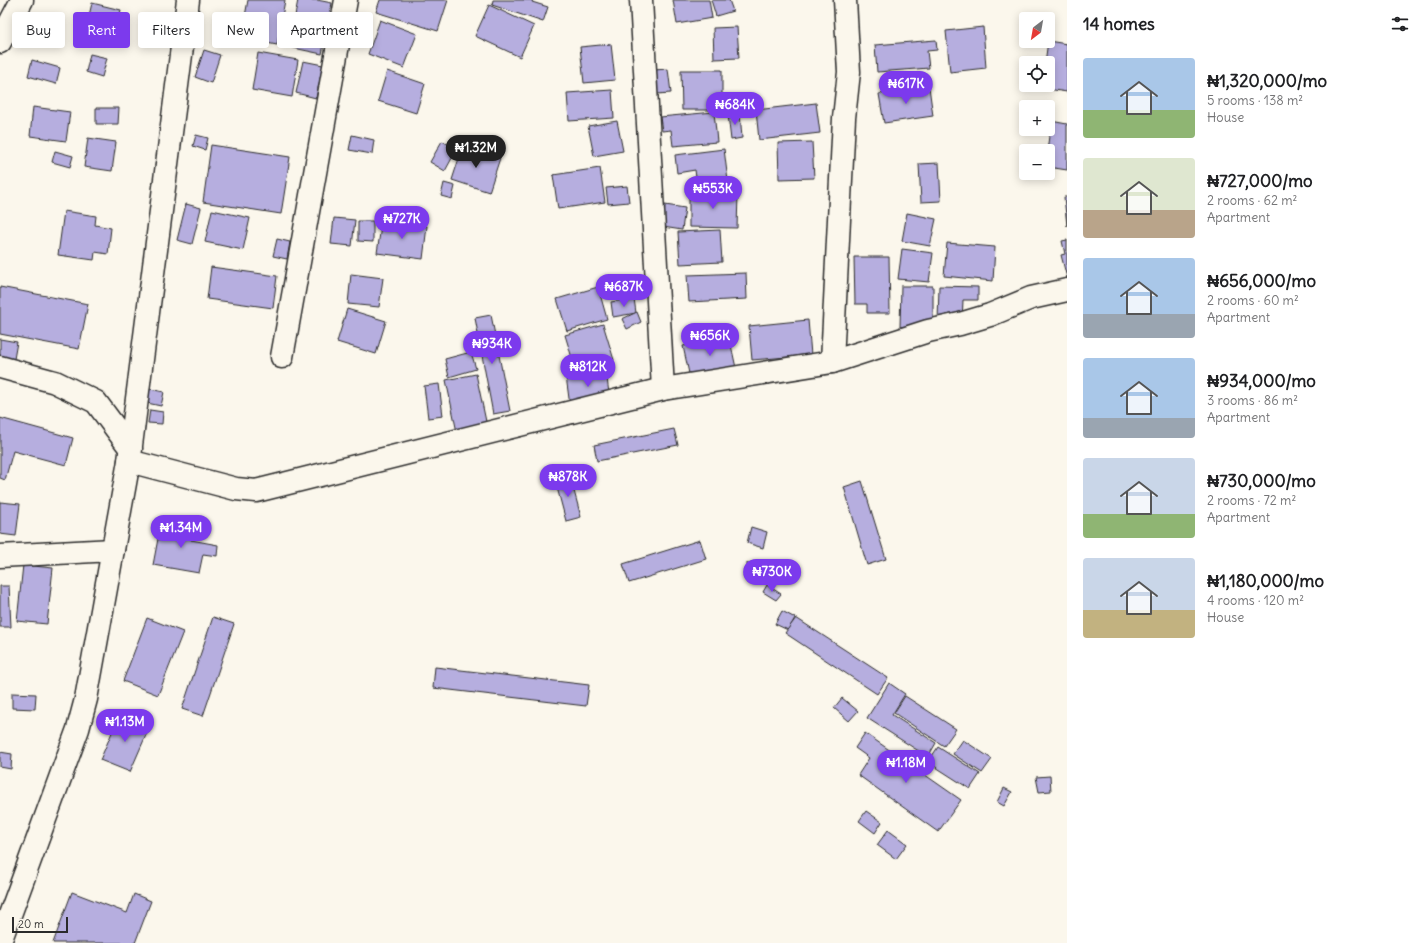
<!DOCTYPE html>
<html lang="en">
<head>
<meta charset="utf-8">
<style>
  body { margin:0; font-family:Delius,sans-serif; background:#f6f6f6; color:#202124; height:100vh; display:flex; flex-direction:column; font-size:15px; white-space:nowrap }
  * { box-sizing:border-box; margin:0 }
  p { font-size:13px; color:#757577 }
  .icon { flex:none; width:22px; height:22px; fill:none; stroke:currentColor; stroke-width:2; stroke-linecap:round; stroke-linejoin:round }
  .map { position:relative; flex:1; overflow:hidden }
  .panel { display:flex; flex-direction:column; background:#fff; width:360px }
  .panel>* { flex:none }
  .hud { position:absolute; left:12px; top:12px; width:380px; height:36px; display:flex; gap:8px }
  .needle { width:26px; rotate:211deg }
  .fabs { position:absolute; left:1019px; top:12px; display:grid; gap:8px }
  .fabs a { display:grid; place-items:center; width:36px; height:36px; border-radius:4px; background:#fff; box-shadow:0 2px 10px #0003; font-size:20px }
  .scale { position:absolute; left:12px; bottom:10px; width:56px; box-sizing:border-box; padding-left:4px; border:2px solid #2b2b2b; border-top:0; font-size:11px; line-height:14px; white-space:nowrap; color:#2b2b2b; -webkit-text-stroke:3px #fbf7ec; paint-order:stroke }
  .price { position:absolute; translate:-50% -34px; padding:0 9px; border-radius:14px; background:#7c3aed; color:#fff; font-size:13px; line-height:26px; filter:drop-shadow(0 1px 2px #0008) }
  .price::after { content:''; position:absolute; left:50%; top:24px; width:12px; height:9px; margin-left:-6px; background:inherit; clip-path:polygon(0 0,100% 0,50% 100%) }
  .price.selected { background:#222; color:#fff }
  ul { padding:0; list-style:none }
  li { display:flex; align-items:center; gap:12px; height:100px; padding:0 16px }
  li span { display:grid; place-items:center; flex:none; width:112px; height:80px; border-radius:4px; color:#555 }
  li>.icon { margin-inline-start:auto }
  span .icon { width:48px; height:48px; fill:#fffc; stroke-width:1 }
  li b { font-size:17px }
  h2 { display:flex; justify-content:space-between; align-items:center; height:48px; padding:0 16px; font-size:17px }
  .tag { padding:0 14px; border-radius:4px; background:#fff; box-shadow:0 2px 10px #0003; font-size:14px; line-height:36px }
  .tag.selected { background:#7c3aed; color:#fff }
  main { display:flex; flex:1; min-height:0 }
  .map>svg:first-child { display:block }
</style>
</head>
<body>
<main>
<div class="map">
<svg width="1067" height="943" viewBox="0 0 1067 943">
  <rect width="100%" height="100%" fill="#fbf7ec"/>
  <filter id="ink" filterUnits="userSpaceOnUse"><feTurbulence type="fractalNoise" baseFrequency=".025" numOctaves="2"/><feDisplacementMap in="SourceGraphic" scale="8" xChannelSelector="R" yChannelSelector="G"/><feConvolveMatrix kernelMatrix="1 2 1 2 8 2 1 2 1" color-interpolation-filters="sRGB"/></filter>
  <g filter="url(#ink)">
    <!-- building -->
    <g fill="#b6aedf" stroke="#2b2b2b">
      <polygon points="248,0 285,0 277,45 241,38"/>
      <polygon points="298,0 317,0 332,3 322,54 289,47"/>
      <polygon points="380,0 448,0 438,31 376,12"/>
      <polygon points="493,0 533,0 532,2 548,7 543,22 492,5"/>
      <polygon points="673,0 709,0 712,18 677,24"/>
      <polygon points="711,0 729,0 733,11 716,16"/>
      <polygon points="92,3 121,10 113,41 97,37 101,23 88,20"/>
      <polygon points="489,5 534,26 520,57 475,36"/>
      <polygon points="380,20 417,34 404,68 368,54"/>
      <polygon points="737,27 739,58 714,59 713,28"/>
      <polygon points="983,27 986,68 950,72 946,31"/>
      <polygon points="936,40 937,50 927,51 929,68 877,72 875,45"/>
      <polygon points="1048,41 1067,44 1067,92 1041,88 1041,85 1048,85 1048,63 1045,63"/>
      <polygon points="611,44 615,80 584,83 580,47"/>
      <polygon points="204,50 220,55 211,83 195,77"/>
      <polygon points="258,53 298,60 292,97 252,90"/>
      <polygon points="90,54 107,58 102,77 86,72"/>
      <polygon points="32,60 60,68 56,84 28,76"/>
      <polygon points="303,61 323,65 316,98 296,93"/>
      <polygon points="668,69 671,93 657,94 654,70"/>
      <polygon points="681,70 722,70 722,110 682,110"/>
      <polygon points="387,71 425,84 416,113 378,101"/>
      <polygon points="929,87 933,116 884,123 879,94"/>
      <polygon points="612,90 614,118 569,121 567,93"/>
      <polygon points="816,103 820,133 759,140 756,110"/>
      <polygon points="33,107 70,112 66,141 30,136"/>
      <polygon points="96,108 119,108 118,124 96,124"/>
      <polygon points="714,112 717,142 673,146 671,130 662,131 660,117"/>
      <polygon points="740,113 742,138 731,140 728,115"/>
      <polygon points="617,121 623,151 594,156 588,126"/>
      <polygon points="1051,121 1067,124 1067,170 1048,167 1047,151"/>
      <polygon points="196,135 208,138 205,150 193,146"/>
      <polygon points="352,135 374,140 372,154 349,150"/>
      <polygon points="88,138 116,142 112,171 84,167"/>
      <polygon points="442,141 457,149 445,171 430,162"/>
      <polygon points="812,142 814,178 779,179 778,143"/>
      <polygon points="211,145 290,157 281,214 203,202"/>
      <polygon points="463,146 500,158 489,192 452,180"/>
      <polygon points="724,149 728,181 697,185 695,170 677,173 675,155"/>
      <polygon points="55,151 73,156 70,167 52,162"/>
      <polygon points="939,163 941,201 921,202 919,164"/>
      <polygon points="600,168 605,202 558,209 553,175"/>
      <polygon points="444,183 455,186 452,199 441,196"/>
      <polygon points="627,186 629,202 608,204 606,188"/>
      <polygon points="689,193 738,194 737,228 689,227"/>
      <polygon points="1064,197 1067,197 1067,226"/>
      <polygon points="186,204 201,208 192,244 177,240"/>
      <polygon points="665,205 685,208 682,230 663,227"/>
      <polygon points="212,210 250,218 243,250 205,242"/>
      <polygon points="64,211 96,216 95,225 111,228 108,254 95,252 94,260 58,255"/>
      <polygon points="907,213 936,219 930,246 902,241"/>
      <polygon points="334,218 355,220 352,246 331,244"/>
      <polygon points="382,220 427,226 423,259 377,253"/>
      <polygon points="358,221 373,221 373,242 358,241"/>
      <polygon points="720,230 722,262 680,264 678,232"/>
      <polygon points="277,239 290,242 287,259 273,256"/>
      <polygon points="1067,240 1067,278 1061,255 1065,254 1062,241"/>
      <polygon points="947,243 995,247 993,281 944,276"/>
      <polygon points="902,249 933,253 929,282 898,279"/>
      <polygon points="854,257 889,257 890,313 867,313 867,304 855,304"/>
      <polygon points="211,267 277,276 273,308 207,299"/>
      <polygon points="746,273 747,299 689,302 687,275"/>
      <polygon points="351,274 383,278 379,307 348,304"/>
      <polygon points="901,286 933,286 933,327 900,327"/>
      <polygon points="939,286 978,287 978,300 963,300 962,323 938,322"/>
      <polygon points="0,287 88,304 79,349 0,334"/>
      <polygon points="598,287 607,319 567,331 557,299"/>
      <polygon points="634,298 636,313 613,317 611,302"/>
      <polygon points="347,309 386,321 376,354 337,342"/>
      <polygon points="637,312 641,322 627,329 622,319"/>
      <polygon points="491,315 510,411 493,414 475,318"/>
      <polygon points="808,320 811,355 752,360 749,326"/>
      <polygon points="603,324 614,360 576,371 565,335"/>
      <polygon points="729,336 736,368 690,378 683,346"/>
      <polygon points="0,339 17,342 14,359 0,356"/>
      <polygon points="471,352 476,369 449,377 445,359"/>
      <polygon points="606,371 610,401 570,406 566,376"/>
      <polygon points="476,374 488,431 458,437 446,380"/>
      <polygon points="439,384 443,416 428,418 424,386"/>
      <polygon points="150,389 164,392 161,406 147,403"/>
      <polygon points="150,410 163,412 162,424 148,423"/>
      <polygon points="0,418 73,438 66,465 13,451 5,480 0,478"/>
      <polygon points="674,429 678,445 597,461 594,445"/>
      <polygon points="570,476 581,517 566,521 555,480"/>
      <polygon points="862,481 886,559 867,565 844,487"/>
      <polygon points="0,502 20,504 16,536 0,534"/>
      <polygon points="161,523 192,528 191,540 218,545 217,556 203,554 199,573 153,565"/>
      <polygon points="751,527 767,532 763,548 747,543"/>
      <polygon points="700,540 706,559 629,583 623,564"/>
      <polygon points="764,562 764,576 748,577 747,563"/>
      <polygon points="23,565 53,568 47,624 17,621"/>
      <polygon points="767,585 781,594 776,600 763,592"/>
      <polygon points="0,586 9,586 11,627 0,627"/>
      <polygon points="782,611 795,618 788,630 775,624"/>
      <polygon points="213,617 234,624 203,716 182,709"/>
      <polygon points="147,618 183,632 158,695 123,681"/>
      <polygon points="796,618 888,678 877,694 785,633"/>
      <polygon points="435,667 589,685 586,706 433,688"/>
      <polygon points="889,683 905,694 892,715 936,743 928,757 867,718"/>
      <polygon points="12,693 36,694 35,709 12,708"/>
      <polygon points="905,696 956,729 944,746 894,713"/>
      <polygon points="842,698 858,711 849,721 834,708"/>
      <polygon points="120,714 150,726 130,772 100,760"/>
      <polygon points="865,733 961,800 938,832 858,775 869,758 855,748"/>
      <polygon points="963,740 992,759 982,773 953,754"/>
      <polygon points="938,747 980,774 970,789 928,762"/>
      <polygon points="0,752 12,754 11,769 0,767"/>
      <polygon points="1050,776 1051,791 1039,792 1036,777"/>
      <polygon points="1004,788 1012,792 1004,806 997,802"/>
      <polygon points="866,811 882,822 875,833 859,821"/>
      <polygon points="888,830 907,844 896,859 877,845"/>
      <polygon points="72,892 127,913 134,894 151,901 135,943 53,943"/>
    </g>
    <g fill="none" stroke-linecap="round" stroke-linejoin="round">
      <!-- street casing -->
      <g stroke="#2b2b2b" stroke-width="25">
        <g id="street">
          <polyline points="641,0 663,389"/>
          <polyline points="0,42 22,0"/>
          <polyline points="282,357 346,0"/>
          <polyline points="832,362 844,118 849,72 845,0"/>
          <polyline points="0,367 55,382 96,402 131,449"/>
          <polyline points="129,461 236,489 256,491 663,389 832,362 928,331 960,324 990,315 1031,298 1067,290"/>
          <polyline points="0,556 113,550"/>
          <polyline points="0,942 78,729 86,699 129,461 188,0"/>
        </g>
      </g>
      <!-- street -->
      <use href="#street" stroke="#fbf7ec" stroke-width="22"/>
    </g>
  </g>
</svg>
<div class="fabs">
<a><svg class="needle" viewBox="-14 -14 28 28"><path d="M0-13l5 13h-10z" fill="#e53935"/><path d="M0 13l5-13h-10z" fill="#757577"/></svg></a>
<a><svg class="icon" aria-label="locate" viewBox="0 0 24 24"><circle cx="12" cy="12" r="6"/><path d="M12 2v4M12 18v4M2 12h4M18 12h4"/></svg></a>
<a>+</a>
<a>−</a>
</div>
<div class="scale">20 m</div>
<b class="price" style="left:906px;top:105px">₦617K</b>
<b class="price" style="left:735px;top:126px">₦684K</b>
<b class="price selected" style="left:476px;top:169px">₦1.32M</b>
<b class="price" style="left:713px;top:210px">₦553K</b>
<b class="price" style="left:402px;top:240px">₦727K</b>
<b class="price" style="left:624px;top:308px">₦687K</b>
<b class="price" style="left:710px;top:357px">₦656K</b>
<b class="price" style="left:492px;top:365px">₦934K</b>
<b class="price" style="left:588px;top:388px">₦812K</b>
<b class="price" style="left:568px;top:498px">₦878K</b>
<b class="price" style="left:181px;top:549px">₦1.34M</b>
<b class="price" style="left:772px;top:593px">₦730K</b>
<b class="price" style="left:125px;top:743px">₦1.13M</b>
<b class="price" style="left:906px;top:784px">₦1.18M</b>
<div class="hud">
<a class="tag">Buy</a>
<a class="tag selected">Rent</a>
<a class="tag">Filters</a>
<a class="tag">New</a>
<a class="tag">Apartment</a>
</div>
</div>
<section class="panel">
<h2>14 homes<svg class="icon" aria-label="filters" viewBox="0 0 24 24"><path d="M4 7h16M4 17h16"/><circle cx="9" cy="7" r="2"/><circle cx="15" cy="17" r="2"/></svg></h2>
<ul>
<li><span style="background:linear-gradient(#a9c7e8 65%,#8fb573 0)"><svg class="icon" aria-label="home" viewBox="0 0 24 24"><path d="M3 11l9-7 9 7M6 9v11h12V9"/></svg></span><div><b>₦1,320,000/mo</b><p>5 rooms · 138 m²</p><p>House</p></div></li>
<li><span style="background:linear-gradient(#dfe7d0 65%,#b9a48a 0)"><svg class="icon" aria-label="home" viewBox="0 0 24 24"><path d="M3 11l9-7 9 7M6 9v11h12V9"/></svg></span><div><b>₦727,000/mo</b><p>2 rooms · 62 m²</p><p>Apartment</p></div></li>
<li><span style="background:linear-gradient(#a9c7e8 70%,#9aa5b1 0)"><svg class="icon" aria-label="home" viewBox="0 0 24 24"><path d="M3 11l9-7 9 7M6 9v11h12V9"/></svg></span><div><b>₦656,000/mo</b><p>2 rooms · 60 m²</p><p>Apartment</p></div></li>
<li><span style="background:linear-gradient(#a9c7e8 75%,#9aa5b1 0)"><svg class="icon" aria-label="home" viewBox="0 0 24 24"><path d="M3 11l9-7 9 7M6 9v11h12V9"/></svg></span><div><b>₦934,000/mo</b><p>3 rooms · 86 m²</p><p>Apartment</p></div></li>
<li><span style="background:linear-gradient(#c9d6e8 70%,#8fb573 0)"><svg class="icon" aria-label="home" viewBox="0 0 24 24"><path d="M3 11l9-7 9 7M6 9v11h12V9"/></svg></span><div><b>₦730,000/mo</b><p>2 rooms · 72 m²</p><p>Apartment</p></div></li>
<li><span style="background:linear-gradient(#c9d6e8 65%,#c2b280 0)"><svg class="icon" aria-label="home" viewBox="0 0 24 24"><path d="M3 11l9-7 9 7M6 9v11h12V9"/></svg></span><div><b>₦1,180,000/mo</b><p>4 rooms · 120 m²</p><p>House</p></div></li>
</ul>
</section>
</main>
</body>
</html>
